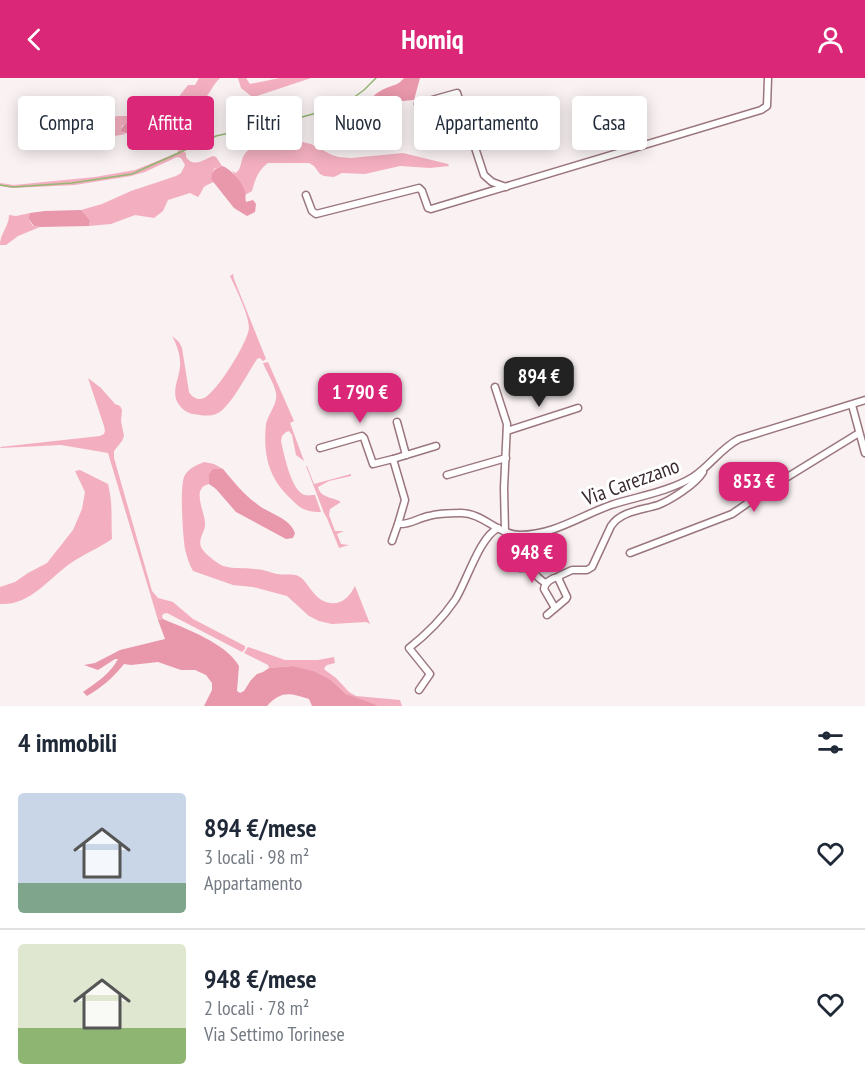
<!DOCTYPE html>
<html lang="it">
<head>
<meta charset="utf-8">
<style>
  body { margin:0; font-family:"PT Sans Narrow",sans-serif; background:#f2f2f3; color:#1f2937; height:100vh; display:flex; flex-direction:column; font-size:22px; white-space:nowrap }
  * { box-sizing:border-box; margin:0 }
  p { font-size:20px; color:#747a83 }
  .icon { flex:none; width:33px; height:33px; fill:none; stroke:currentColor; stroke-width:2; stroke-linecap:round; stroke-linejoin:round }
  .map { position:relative; height:628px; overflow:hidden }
  .panel { display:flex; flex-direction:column; background:#fff; flex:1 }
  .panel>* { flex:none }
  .top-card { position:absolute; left:18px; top:18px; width:830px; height:54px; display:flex; gap:12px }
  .price { position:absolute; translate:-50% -51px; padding:0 14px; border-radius:12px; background:#db2777; color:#fff; font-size:20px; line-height:39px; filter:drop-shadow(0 2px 3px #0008) }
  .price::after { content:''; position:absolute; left:50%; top:36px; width:18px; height:14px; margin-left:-9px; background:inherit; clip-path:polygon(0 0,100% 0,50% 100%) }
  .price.selected { background:#222; color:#fff }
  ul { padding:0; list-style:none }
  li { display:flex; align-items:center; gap:18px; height:150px; padding:0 18px }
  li+li { border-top:2px solid #e0e1e3 }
  li span { display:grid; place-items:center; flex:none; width:168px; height:120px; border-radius:6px; color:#555 }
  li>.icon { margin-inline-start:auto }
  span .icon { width:72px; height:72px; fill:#fffc; stroke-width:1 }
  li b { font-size:26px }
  h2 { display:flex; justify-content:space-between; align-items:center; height:72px; padding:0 18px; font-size:26px }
  .tag { padding:0 21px; border-radius:6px; background:#fff; box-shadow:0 3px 15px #0003; font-size:21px; line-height:54px }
  .tag.selected { background:#db2777; color:#fff }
  header { display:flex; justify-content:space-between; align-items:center; height:78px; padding:0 18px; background:#db2777; color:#fff; font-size:27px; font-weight:700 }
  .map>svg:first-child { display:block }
</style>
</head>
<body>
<header><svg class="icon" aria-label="back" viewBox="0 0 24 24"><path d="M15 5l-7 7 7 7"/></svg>Homiq<svg class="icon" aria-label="person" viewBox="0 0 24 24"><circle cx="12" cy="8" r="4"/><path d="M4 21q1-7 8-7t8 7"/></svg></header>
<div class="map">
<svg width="865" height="628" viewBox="0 0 865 628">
  <rect width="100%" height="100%" fill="#f9f1f2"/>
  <!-- green -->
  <g fill="#f3afbf">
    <path d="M199 0H220C212 8 210 15 203 24 195 35 181 39 175 52H172L170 49 158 52 172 34 174 25 188 7H195Z"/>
    <polygon points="238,0 246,0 250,6 280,0 311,0 257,18 251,18 241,10"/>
    <polygon points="90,37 102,43 117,38 142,38 122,48 120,53 126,56 91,62 84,60 93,46"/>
    <path d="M289 61 311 66 332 77 339 79 351 80 403 75 448 86 449 88 430 90 400 88 365 96 342 95 334 99 324 98 320 96 314 88 309 85H268C258 92 255 102 252 113L245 117V114L232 93 236 95C242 90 240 84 244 77 252 64 275 62 289 61Z"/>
    <path d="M179 71 186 75V79C193 90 203 82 213 78L216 79 222 88 214 91 211 101 214 104C199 110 206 109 198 119L190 115 168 122 163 133 154 140 135 137 111 146 89 148 90 142 81 132 102 126 131 113 176 98 181 95 185 87 181 80 177 79 145 94 131 98 75 107 12 110 0 108V105L14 107 95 99 135 92 177 75Z"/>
    <path d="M30 135 28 140 33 148 40 149 18 158 6 167H0C0 155 9 149 9 137L16 138Z"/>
    <path d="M233 196 234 201 266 281 263 283 260 280 257 281C248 294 230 331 216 336 209 339 200 337 193 336 186 335 179 329 176 321 173 310 179 300 180 289 181 278 177 267 172 258L179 264 182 270 189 314C192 319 198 323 204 320 217 314 248 264 249 250 249 237 236 211 230 198Z"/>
    <path d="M268 284 294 343 290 345 304 383 296 377 292 357 289 353 286 354 282 358 281 363C284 376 291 413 305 417 308 418 311 417 315 417L321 434C304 434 300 430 289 419 268 399 263 375 266 346 268 336 278 326 276 315 274 305 267 295 263 285Z"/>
    <polygon points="88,300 101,310 115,326 120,328 122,332 121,343 124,358 122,363 114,373 114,380 152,513 158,520 173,524 193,541 245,568 245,571 242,574 167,535 163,536 162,538 163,541 158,542 108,375 61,367 1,370 0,369 100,358 104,356 105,353 104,348"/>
    <path d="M204 384 214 386 223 391 213 392 209 396V406C190 410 206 435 205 447 205 454 198 460 201 469 204 475 212 481 218 485 226 492 243 489 254 491 262 491 269 494 277 496 283 497 289 496 295 497 308 499 311 522 330 525 342 527 350 518 355 508L370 546 366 544 332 546 319 543 309 538 287 518 253 509 233 507 193 493C189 486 187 479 185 471 183 459 179 406 185 397 189 390 197 387 204 384Z"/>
    <path d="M306 388H307L314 406 351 396V398L329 403 318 409C320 420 333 419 341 424L330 431 329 437 335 453H344L337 456 341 466 349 467 339 470 327 440 324 435Z"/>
    <path d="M80 392 108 406C113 425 111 442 112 461 99 470 84 476 71 485 49 500 30 528 0 526V509L15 504 28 495 47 485 73 452 82 431 85 414 75 393Z"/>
    <polygon points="248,569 285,582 318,582 334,579 335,585 327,587 324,590 325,592 336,600 349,614 356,618 400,622 402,628 379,628 362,623 346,616 331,602 292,588 269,590 268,587 244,575"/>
  </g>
  <!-- forest -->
  <g fill="#e997ab">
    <path d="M404 0H420L414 22C396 24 372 22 376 47L386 50 391 47H394L398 52 394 55 396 62 392 65C380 63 366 59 360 47 354 34 373 16 384 11 392 7 398 8 404 0Z"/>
    <path d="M174 25C170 43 159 55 140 55 132 56 127 56 120 53 127 38 154 38 167 31 168 30 174 25 174 25Z"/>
    <path d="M82 26H88L93 46 84 60 76 57 72 59C59 53 47 68 37 52L46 43 53 49 65 45 74 37 82 35Z"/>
    <path d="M222 88C230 90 244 106 245 114 246 118 245 121 246 124L253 122 256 126 255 134 247 138 234 130 211 101C212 92 215 91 222 88Z"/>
    <polygon points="81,132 90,142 89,148 40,149 34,148 28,140 30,135 45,133"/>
    <path d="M213 391H223C233 403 244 417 257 426 269 436 289 439 295 455L293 460 286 461 236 434 216 411 209 406V396Z"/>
    <path d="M163 541C186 551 226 565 239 588L237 613 240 615 244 613 251 602 257 596 263 594 269 590 292 588 313 593 331 602 346 616 379 628H312L309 621C291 615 281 612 267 628H204L212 612V605L206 597 195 592H181L158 584 131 587 124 586C114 599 101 610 87 618L83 614C96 605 111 595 118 581H115L98 592 84 587 95 585 120 572 165 561 158 542Z"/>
  </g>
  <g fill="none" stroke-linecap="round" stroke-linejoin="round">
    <!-- stream -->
    <polyline stroke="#94b772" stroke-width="1.5" points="0,107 13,109 72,105 132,96 216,58 265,47 286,46 302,39 342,28 364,12 376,0"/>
    <!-- minor casing -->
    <g stroke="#9b767e" stroke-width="9">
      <g id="minor">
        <polyline points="418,26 457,15 484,97 492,104 506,109"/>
        <polyline points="306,117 312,133 316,136 419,110 422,113 428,130 431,131 761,32 767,28 768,0"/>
        <polyline points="495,309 507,346 504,410 505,454"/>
        <polyline points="852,327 865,375"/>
        <polyline points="397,344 406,377"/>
        <polyline points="507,353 578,330"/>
        <polyline points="320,370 362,358 364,360 373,386 393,381"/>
        <polyline points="447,397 506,380"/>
        <path d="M398 446C410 447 418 440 429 438 439 435 450 435 461 435 483 435 498 457 520 457 554 457 580 438 611 427 639 418 668 414 693 399 710 388 721 370 739 361L865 322"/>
        <polyline points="392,463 398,446 405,422 393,381 436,368"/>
        <polyline points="630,475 732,436 768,411 859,355"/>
        <path d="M520 490C535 488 534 500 546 505"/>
        <path d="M555 530 544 511C545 504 552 500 558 499"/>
        <path d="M547 537 566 521 567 519 559 502V498L572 492H587L592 489 611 448C621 433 642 432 658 427 671 422 696 406 703 394"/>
        <path d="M419 612 430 596 409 570C427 556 442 541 455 522 467 503 479 460 498 450"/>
      </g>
    </g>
    <!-- minor -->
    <use href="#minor" stroke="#fff" stroke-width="6"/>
  </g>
  <g text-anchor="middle" stroke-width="6" stroke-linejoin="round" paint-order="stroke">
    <!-- street labels -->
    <g font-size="21" fill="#3b2b2f" stroke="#fff">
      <text transform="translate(631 404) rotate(-20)" y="7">Via Carezzano</text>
    </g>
  </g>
</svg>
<b class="price selected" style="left:539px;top:330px">894 €</b>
<b class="price" style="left:360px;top:346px">1 790 €</b>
<b class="price" style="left:754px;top:435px">853 €</b>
<b class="price" style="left:532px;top:506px">948 €</b>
<div class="top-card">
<a class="tag">Compra</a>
<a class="tag selected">Affitta</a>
<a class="tag">Filtri</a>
<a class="tag">Nuovo</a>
<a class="tag">Appartamento</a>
<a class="tag">Casa</a>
</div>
</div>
<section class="panel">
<h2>4 immobili<svg class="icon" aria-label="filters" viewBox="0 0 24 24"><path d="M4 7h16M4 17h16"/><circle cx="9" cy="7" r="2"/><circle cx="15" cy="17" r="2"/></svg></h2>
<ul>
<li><span style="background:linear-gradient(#c9d6e8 75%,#7fa58c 0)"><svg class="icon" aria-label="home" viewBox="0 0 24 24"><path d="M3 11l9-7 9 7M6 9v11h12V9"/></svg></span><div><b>894 €/mese</b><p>3 locali · 98 m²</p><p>Appartamento</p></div><svg class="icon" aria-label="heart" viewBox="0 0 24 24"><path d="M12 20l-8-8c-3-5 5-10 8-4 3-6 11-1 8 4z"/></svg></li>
<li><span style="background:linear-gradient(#dfe7d0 70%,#8fb573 0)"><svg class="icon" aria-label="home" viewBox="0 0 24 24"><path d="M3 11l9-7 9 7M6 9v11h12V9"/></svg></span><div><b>948 €/mese</b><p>2 locali · 78 m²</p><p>Via Settimo Torinese</p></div><svg class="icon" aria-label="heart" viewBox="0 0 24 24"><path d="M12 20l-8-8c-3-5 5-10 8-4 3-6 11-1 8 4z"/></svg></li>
</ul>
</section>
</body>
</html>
